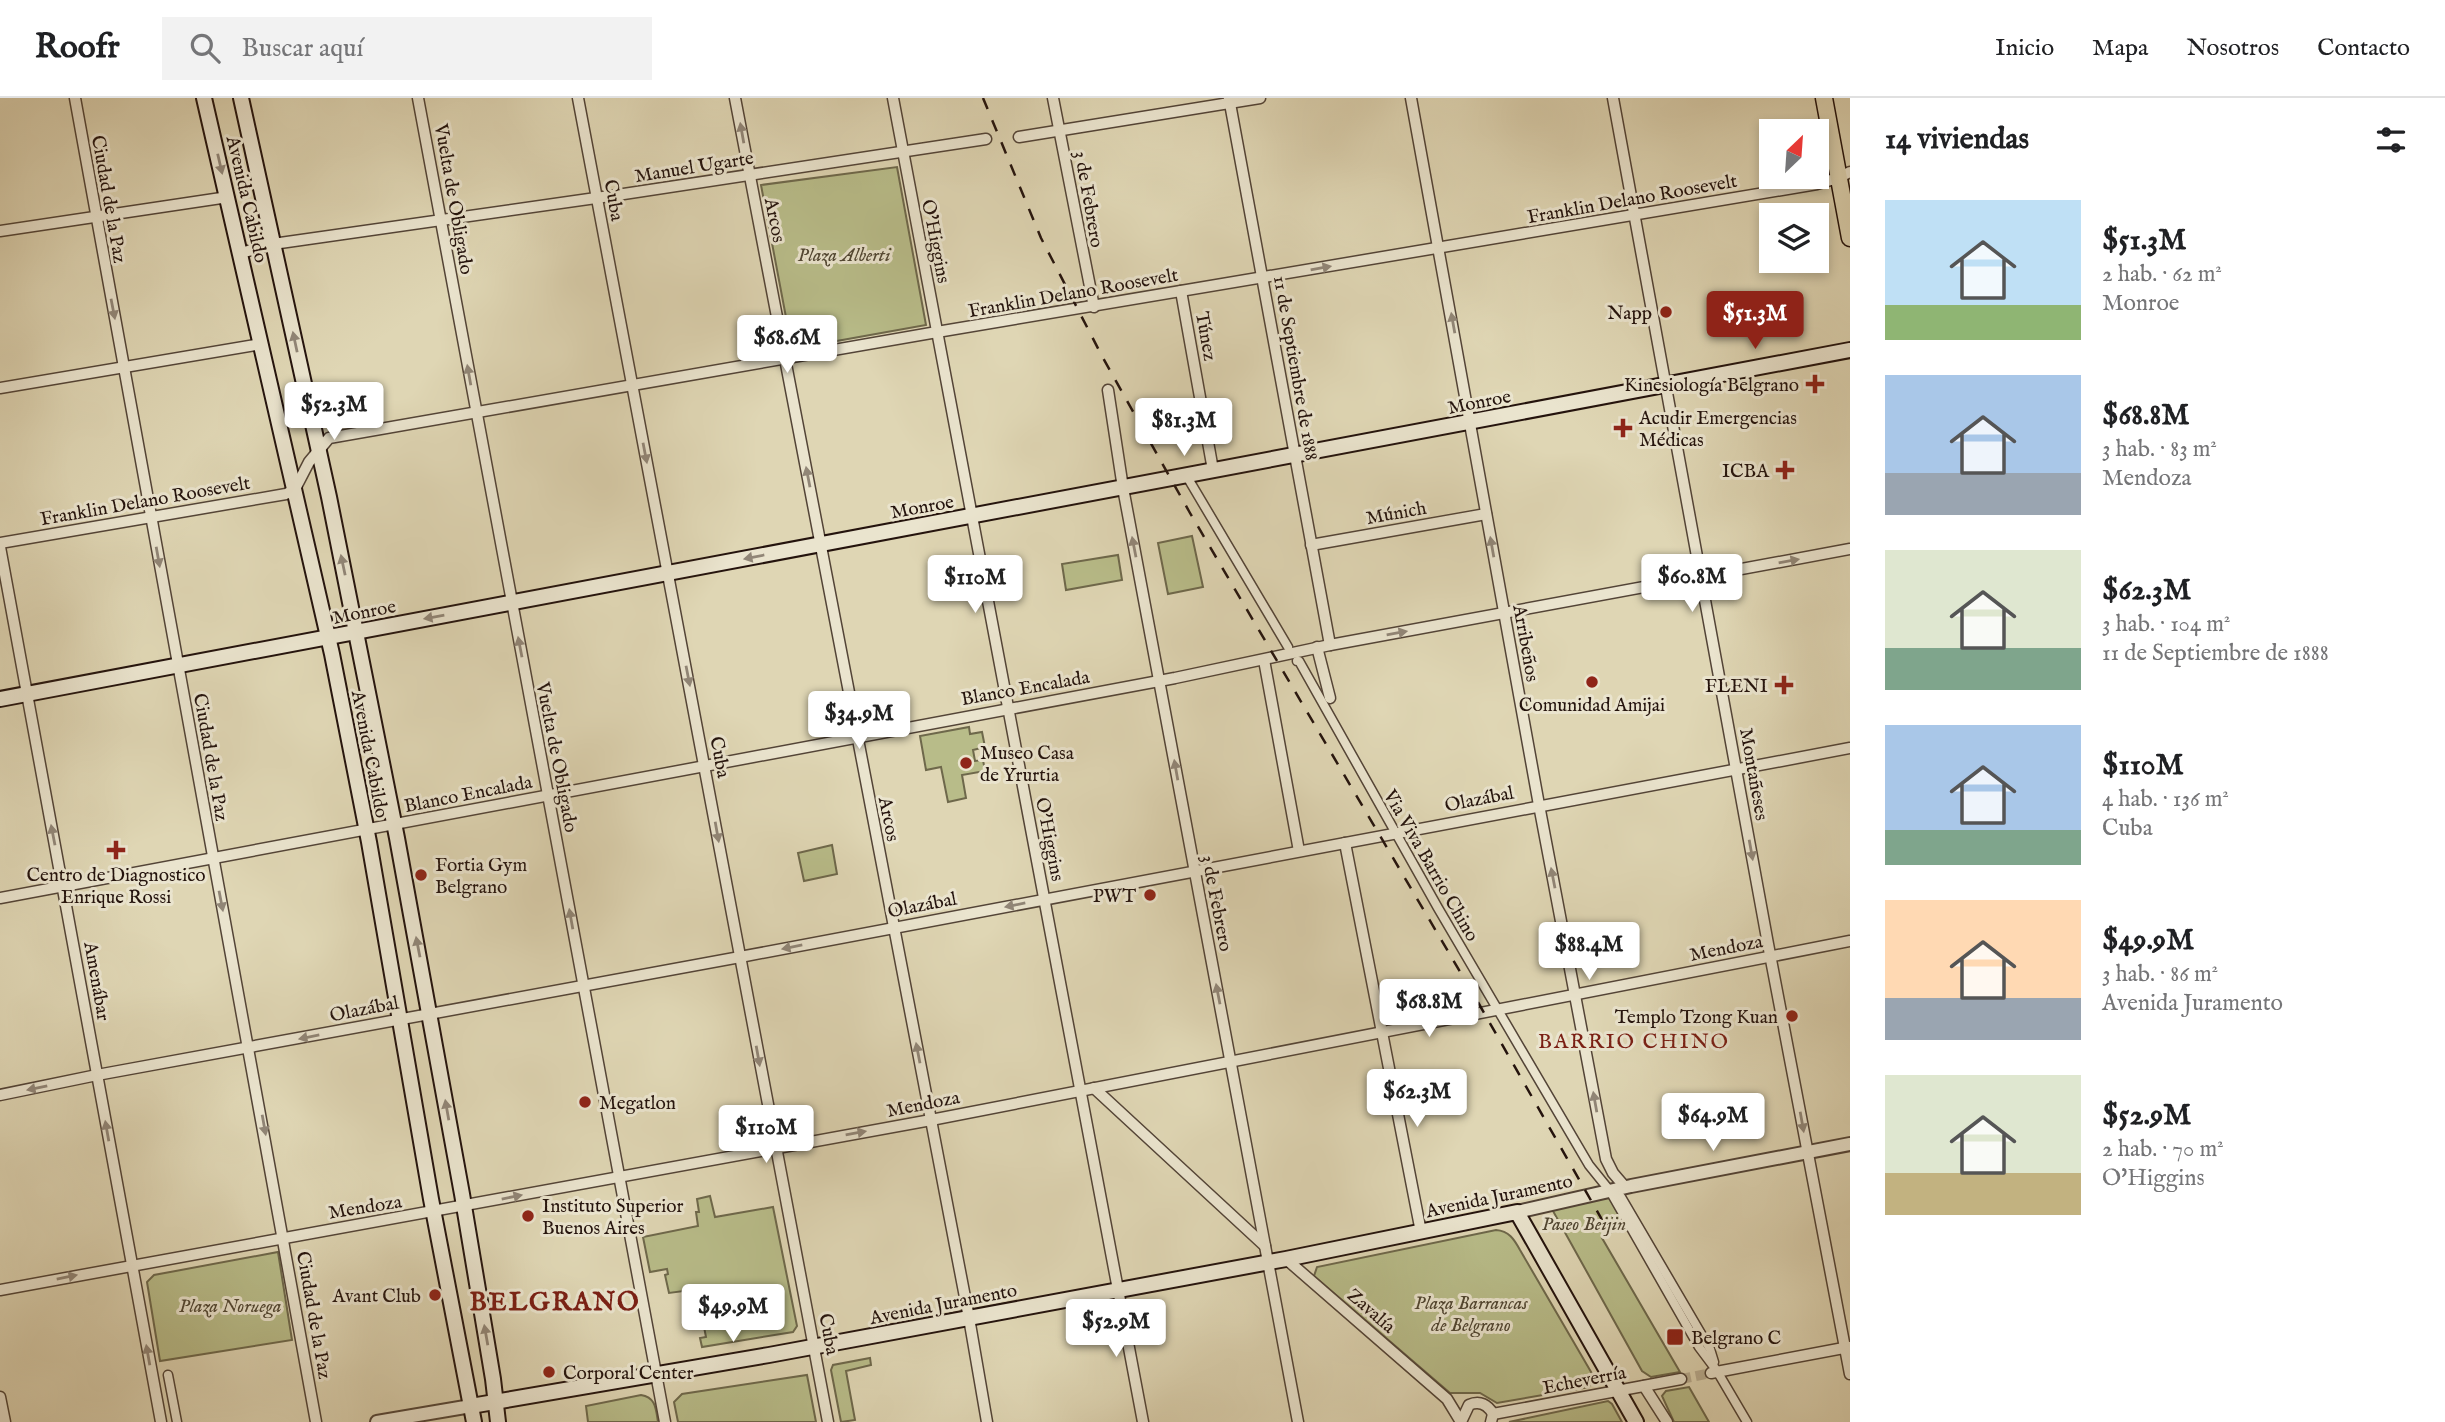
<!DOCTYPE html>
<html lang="es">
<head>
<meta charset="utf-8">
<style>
  body { margin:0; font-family:"IM FELL English",serif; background:#f2f2f2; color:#202124; height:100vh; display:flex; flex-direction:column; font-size:26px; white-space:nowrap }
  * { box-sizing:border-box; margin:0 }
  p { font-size:23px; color:#757577 }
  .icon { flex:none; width:38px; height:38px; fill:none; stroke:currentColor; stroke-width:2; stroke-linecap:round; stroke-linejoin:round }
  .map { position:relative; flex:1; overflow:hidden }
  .details { display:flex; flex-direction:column; background:#fff; width:595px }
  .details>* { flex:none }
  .needle { width:46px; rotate:25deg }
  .tools { position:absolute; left:1759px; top:21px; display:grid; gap:14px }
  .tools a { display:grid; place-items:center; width:70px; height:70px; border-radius:0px; background:#fff; box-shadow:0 4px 10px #0003; font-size:35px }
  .price { position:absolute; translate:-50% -60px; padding:0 16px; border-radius:7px; background:#fff; color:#222; font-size:23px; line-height:46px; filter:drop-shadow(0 2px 4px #0008) }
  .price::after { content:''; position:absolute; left:50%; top:42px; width:21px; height:16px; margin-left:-10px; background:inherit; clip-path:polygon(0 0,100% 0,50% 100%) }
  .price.selected { background:#8f2418; color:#fff }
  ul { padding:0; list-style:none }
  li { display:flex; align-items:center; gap:21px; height:175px; padding:0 35px }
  li span { display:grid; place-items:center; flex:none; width:196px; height:140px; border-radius:0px; color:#555 }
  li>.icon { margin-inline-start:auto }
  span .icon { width:84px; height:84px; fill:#fffc; stroke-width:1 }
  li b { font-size:30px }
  h2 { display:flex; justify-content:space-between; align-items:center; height:84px; padding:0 35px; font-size:30px }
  header { display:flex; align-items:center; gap:42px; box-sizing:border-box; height:98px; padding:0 35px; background:#fff; border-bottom:2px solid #e0e0e0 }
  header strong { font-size:33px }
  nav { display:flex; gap:38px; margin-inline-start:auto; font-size:24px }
  .search { width:490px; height:63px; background:#f2f2f2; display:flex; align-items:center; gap:18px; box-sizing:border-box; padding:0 24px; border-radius:0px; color:#757577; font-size:26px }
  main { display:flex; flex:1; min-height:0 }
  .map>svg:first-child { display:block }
</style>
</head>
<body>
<header>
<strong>Roofr</strong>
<div class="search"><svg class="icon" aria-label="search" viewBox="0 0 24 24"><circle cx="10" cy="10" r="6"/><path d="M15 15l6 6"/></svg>Buscar aquí</div>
<nav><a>Inicio</a><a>Mapa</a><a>Nosotros</a><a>Contacto</a></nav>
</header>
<main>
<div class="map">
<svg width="1850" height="1324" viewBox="0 0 1850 1324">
  <rect width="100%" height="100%" fill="#dfd6b4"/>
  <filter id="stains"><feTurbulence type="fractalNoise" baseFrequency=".00286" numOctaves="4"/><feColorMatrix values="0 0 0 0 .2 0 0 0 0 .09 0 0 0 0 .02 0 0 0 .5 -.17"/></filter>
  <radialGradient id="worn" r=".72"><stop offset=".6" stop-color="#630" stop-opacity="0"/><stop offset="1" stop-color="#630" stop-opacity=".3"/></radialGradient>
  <!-- green -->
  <g fill="#b8bc89" stroke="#6e684b" stroke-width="2">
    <polygon points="897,69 926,227 792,251 761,87"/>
    <polygon points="1192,438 1203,489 1168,496 1158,445"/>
    <polygon points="1118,457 1122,482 1066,492 1062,466"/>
    <polygon points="969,629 970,636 982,634 985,649 973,652 975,663 983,662 985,673 962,677 966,700 948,704 941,669 926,672 920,638"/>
    <polygon points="832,747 837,776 804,783 798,755"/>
    <polygon points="1612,1096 1627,1125 1602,1140 1680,1274 1651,1279 1642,1273 1553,1113 1554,1111"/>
    <polygon points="710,1098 715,1119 773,1109 797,1228 793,1234 702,1249 700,1240 706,1239 702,1219 696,1219 691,1192 669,1195 665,1177 668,1176 667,1171 650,1174 643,1139 698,1128 696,1114 699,1114 697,1101"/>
    <path d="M1496 1132C1509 1133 1514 1141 1520 1152L1594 1279 1589 1289 1497 1305 1480 1295H1450L1314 1178 1317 1169Z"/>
    <polygon points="278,1154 292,1242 160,1263 147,1184 154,1177"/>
    <polygon points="870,1260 871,1267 846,1273 855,1322 841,1324 831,1272 833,1267"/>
    <polygon points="807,1277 816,1324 678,1324 674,1304 682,1296"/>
    <polygon points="1689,1289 1709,1324 1674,1324 1662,1298 1666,1293"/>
    <path d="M641 1297C656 1299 656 1312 658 1324H588L586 1308Z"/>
    <polygon points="1608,1303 1612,1306 1622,1324 1509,1324"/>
  </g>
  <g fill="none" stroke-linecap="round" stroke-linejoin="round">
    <!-- minor-tunnel -->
    <polyline stroke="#baaf93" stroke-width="10" stroke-dasharray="10 5" stroke-linecap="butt" points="1681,1281 1711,1275"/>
    <!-- pedestrian casing -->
    <g stroke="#534437" stroke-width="11">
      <g id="pedestrian">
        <polyline points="1186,377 1288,549"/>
        <polyline points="1297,563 1299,563 1438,810 1589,1067 1610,1093 1699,1249 1717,1273 1747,1324"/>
        <polyline points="1612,1093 1621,1099 1710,1251 1714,1264"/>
        <polyline points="168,1277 177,1324"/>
      </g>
    </g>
    <!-- minor casing -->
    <g stroke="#534437" stroke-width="13">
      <g id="minor">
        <path d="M75 0C152 442 239 882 316 1324"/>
        <polyline points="418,0 665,1324"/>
        <polyline points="578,0 828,1324"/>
        <polyline points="735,0 969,1220 987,1324"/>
        <polyline points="893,0 1143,1324"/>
        <polyline points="1053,0 1094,209"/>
        <polyline points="1229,0 1330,547"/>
        <polyline points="1411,0 1539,707 1606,1061 1613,1075 1625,1089"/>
        <polyline points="1613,0 1768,846 1850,1276"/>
        <polyline points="1019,39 1260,0"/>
        <polyline points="0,133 228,99"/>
        <polyline points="241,155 273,146 617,97 986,41"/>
        <polyline points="1181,193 1213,372"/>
        <polyline points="0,290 261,246"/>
        <polyline points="1108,292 1123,390 1298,1324"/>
        <polyline points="0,445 286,396 295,391 309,364 329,340 937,234 1817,86 1838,80 1850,74"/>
        <polyline points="1311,447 1486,416"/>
        <polyline points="0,449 161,1324"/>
        <polyline points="1317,549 1330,600"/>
        <polyline points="1264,562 1299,753"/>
        <polyline points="1345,745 1421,1134"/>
        <polyline points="0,800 1175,580 1330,547 1850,451"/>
        <polyline points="1094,990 1265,1148"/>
        <polyline points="0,997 97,977 740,859 1850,650"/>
        <polyline points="1286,1161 1447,1301 1461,1324"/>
        <polyline points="0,1192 931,1022 1850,843"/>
        <polyline points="1711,1275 1849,1249"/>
        <polyline points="1644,1288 1667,1324"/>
        <polyline points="0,1299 5,1324"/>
        <polyline points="1493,1316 1681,1281"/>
        <path d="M1461 1324 1469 1307C1480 1302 1488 1307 1493 1316L1491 1324"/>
      </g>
    </g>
    <!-- tertiary casing -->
    <g stroke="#534437" stroke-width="16">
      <g id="tertiary">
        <polyline points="1517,1114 1631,1088 1850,1046"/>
        <polyline points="377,1324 471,1308"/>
      </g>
    </g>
    <!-- secondary casing -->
    <g stroke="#24130d" stroke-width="18">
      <g id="secondary">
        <polyline points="204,0 332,556 369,744 431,1101 474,1324"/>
        <polyline points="241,0 329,399 397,740 462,1096 493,1281 498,1324"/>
        <polyline points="0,601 1850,252"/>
        <polyline points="471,1308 769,1257 1286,1161 1517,1114 1636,1324"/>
      </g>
    </g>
    <!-- primary casing -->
    <g stroke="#24130d" stroke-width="19">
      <polyline id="primary" points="1824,0 1850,140"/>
    </g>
    <!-- pedestrian -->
    <use href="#pedestrian" stroke="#eae4ce" stroke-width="8"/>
    <!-- minor -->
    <use href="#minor" stroke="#eae4ce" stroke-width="10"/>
    <!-- tertiary -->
    <use href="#tertiary" stroke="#eae4ce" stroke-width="12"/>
    <!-- secondary -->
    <use href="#secondary" stroke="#eae4ce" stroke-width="14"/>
    <!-- primary -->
    <use href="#primary" stroke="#dfd6b4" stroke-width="16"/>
    <!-- rail -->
    <polyline stroke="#24130d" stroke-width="2.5" stroke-dasharray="12 12" stroke-linecap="butt" points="983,0 1041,140 1103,260 1190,415 1479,906 1609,1134"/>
  </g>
  <!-- one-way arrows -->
  <defs><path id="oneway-solid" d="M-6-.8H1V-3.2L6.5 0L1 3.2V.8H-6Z" transform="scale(1.75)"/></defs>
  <g fill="#918677">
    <use href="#oneway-solid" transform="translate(742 35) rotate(-100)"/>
    <use href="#oneway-solid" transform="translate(220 66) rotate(77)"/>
    <use href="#oneway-solid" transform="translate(1321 170) rotate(-10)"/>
    <use href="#oneway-solid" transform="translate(113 211) rotate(79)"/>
    <use href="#oneway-solid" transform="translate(1453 225) rotate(-100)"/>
    <use href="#oneway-solid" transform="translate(295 244) rotate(-102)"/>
    <use href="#oneway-solid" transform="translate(469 277) rotate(-100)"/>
    <use href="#oneway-solid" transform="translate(645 355) rotate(79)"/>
    <use href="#oneway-solid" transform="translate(808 379) rotate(-101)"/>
    <use href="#oneway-solid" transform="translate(1134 449) rotate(-101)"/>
    <use href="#oneway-solid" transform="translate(1492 449) rotate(-100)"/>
    <use href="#oneway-solid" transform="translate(158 459) rotate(80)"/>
    <use href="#oneway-solid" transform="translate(754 459) rotate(169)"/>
    <use href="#oneway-solid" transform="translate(1789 463) rotate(-10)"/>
    <use href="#oneway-solid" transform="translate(343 467) rotate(-102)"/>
    <use href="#oneway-solid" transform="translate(434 519) rotate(170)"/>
    <use href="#oneway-solid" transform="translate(1397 535) rotate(-10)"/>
    <use href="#oneway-solid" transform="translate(520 549) rotate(-101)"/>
    <use href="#oneway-solid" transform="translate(688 578) rotate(79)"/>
    <use href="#oneway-solid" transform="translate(1176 672) rotate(-100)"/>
    <use href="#oneway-solid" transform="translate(717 734) rotate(80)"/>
    <use href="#oneway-solid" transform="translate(53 737) rotate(-101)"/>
    <use href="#oneway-solid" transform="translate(1751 752) rotate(80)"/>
    <use href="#oneway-solid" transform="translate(1553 780) rotate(-101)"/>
    <use href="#oneway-solid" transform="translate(221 803) rotate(79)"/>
    <use href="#oneway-solid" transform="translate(1015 807) rotate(169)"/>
    <use href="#oneway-solid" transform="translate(571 821) rotate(-100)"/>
    <use href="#oneway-solid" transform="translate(418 849) rotate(-101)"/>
    <use href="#oneway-solid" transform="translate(792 849) rotate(169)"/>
    <use href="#oneway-solid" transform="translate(1218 896) rotate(-101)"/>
    <use href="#oneway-solid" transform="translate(309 939) rotate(169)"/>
    <use href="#oneway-solid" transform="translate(918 955) rotate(-101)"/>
    <use href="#oneway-solid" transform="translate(758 958) rotate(80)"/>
    <use href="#oneway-solid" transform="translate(37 990) rotate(168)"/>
    <use href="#oneway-solid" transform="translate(1595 1004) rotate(-100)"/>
    <use href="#oneway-solid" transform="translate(447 1012) rotate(-100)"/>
    <use href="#oneway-solid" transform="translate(1802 1024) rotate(80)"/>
    <use href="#oneway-solid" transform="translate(264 1027) rotate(80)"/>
    <use href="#oneway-solid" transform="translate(107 1033) rotate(-100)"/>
    <use href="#oneway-solid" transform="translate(856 1035) rotate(-10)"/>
    <use href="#oneway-solid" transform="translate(512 1099) rotate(-11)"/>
    <use href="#oneway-solid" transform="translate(67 1179) rotate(-11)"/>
    <use href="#oneway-solid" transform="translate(486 1237) rotate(-100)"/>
    <use href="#oneway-solid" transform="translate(148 1257) rotate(-100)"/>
  </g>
  <!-- markers -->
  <g fill="#8f2418" stroke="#eae4ce" stroke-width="2.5">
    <circle cx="1666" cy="214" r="7"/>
    <path d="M1811.5 275.5h7v7h7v7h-7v7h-7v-7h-7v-7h7z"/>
    <path d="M1619.5 319.5h7v7h7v7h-7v7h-7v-7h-7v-7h7z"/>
    <path d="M1781.5 361.5h7v7h7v7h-7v7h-7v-7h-7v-7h7z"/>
    <circle cx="1592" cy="584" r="7"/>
    <path d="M1780.5 576.5h7v7h7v7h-7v7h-7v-7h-7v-7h7z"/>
    <circle cx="966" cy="665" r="7"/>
    <path d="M112.5 741.5h7v7h7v7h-7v7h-7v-7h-7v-7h7z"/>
    <circle cx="421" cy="777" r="7"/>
    <circle cx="1150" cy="797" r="7"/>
    <circle cx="1792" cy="918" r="7"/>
    <circle cx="585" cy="1004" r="7"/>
    <circle cx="528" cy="1118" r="7"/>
    <circle cx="435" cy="1197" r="7"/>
    <rect x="1666" y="1230" width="18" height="18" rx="3.5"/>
    <circle cx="549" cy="1274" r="7"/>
  </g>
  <g text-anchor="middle" stroke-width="6" stroke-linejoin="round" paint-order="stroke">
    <!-- street labels -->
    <g font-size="19" fill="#24130d" stroke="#eae4ce">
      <text transform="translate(694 68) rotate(-9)" y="7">Manuel Ugarte</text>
      <text transform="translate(1632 100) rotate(-10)" y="7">Franklin Delano Roosevelt</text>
      <text transform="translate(110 101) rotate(80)" y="7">Ciudad de la Paz</text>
      <text transform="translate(248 101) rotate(77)" y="7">Avenida Cabildo</text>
      <text transform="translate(455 101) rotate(80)" y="7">Vuelta de Obligado</text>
      <text transform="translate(1090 101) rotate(80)" y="7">3 de Febrero</text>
      <text transform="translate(615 102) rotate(80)" y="7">Cuba</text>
      <text transform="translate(776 122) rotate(79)" y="7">Arcos</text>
      <text transform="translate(937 143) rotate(79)" y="7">O'Higgins</text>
      <text transform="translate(1073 194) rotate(-10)" y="7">Franklin Delano Roosevelt</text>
      <text transform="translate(1207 238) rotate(80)" y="7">Túnez</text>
      <text transform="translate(1297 270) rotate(80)" y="7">11 de Septiembre de 1888</text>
      <text transform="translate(1479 303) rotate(-11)" y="7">Monroe</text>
      <text transform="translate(145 402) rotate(-10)" y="7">Franklin Delano Roosevelt</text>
      <text transform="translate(922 408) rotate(-10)" y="7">Monroe</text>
      <text transform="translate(1396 414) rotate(-10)" y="7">Múnich</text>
      <text transform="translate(364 513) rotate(-11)" y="7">Monroe</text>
      <text transform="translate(1527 545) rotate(80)" y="7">Arribeños</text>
      <text transform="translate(1025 589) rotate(-10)" y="7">Blanco Encalada</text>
      <text transform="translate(371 656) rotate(79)" y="7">Avenida Cabildo</text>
      <text transform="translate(212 659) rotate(80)" y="7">Ciudad de la Paz</text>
      <text transform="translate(558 659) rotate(79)" y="7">Vuelta de Obligado</text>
      <text transform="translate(721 659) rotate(79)" y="7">Cuba</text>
      <text transform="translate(1755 676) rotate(80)" y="7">Montañeses</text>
      <text transform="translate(468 695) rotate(-11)" y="7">Blanco Encalada</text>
      <text transform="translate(1479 700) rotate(-11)" y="7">Olazábal</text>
      <text transform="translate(890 721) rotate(79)" y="7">Arcos</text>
      <text transform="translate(1051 741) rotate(79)" y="7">O'Higgins</text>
      <text transform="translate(1432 767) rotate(60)" y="7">Via Viva Barrio Chino</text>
      <text transform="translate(1218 805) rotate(79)" y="7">3 de Febrero</text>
      <text transform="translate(922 806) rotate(-11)" y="7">Olazábal</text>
      <text transform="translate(1726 849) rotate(-11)" y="7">Mendoza</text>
      <text transform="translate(98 883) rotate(80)" y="7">Amenábar</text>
      <text transform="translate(364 910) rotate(-11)" y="7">Olazábal</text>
      <text transform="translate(923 1005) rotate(-11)" y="7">Mendoza</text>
      <text transform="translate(1499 1097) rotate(-12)" y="7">Avenida Juramento</text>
      <text transform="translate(365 1108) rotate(-9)" y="7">Mendoza</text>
      <text transform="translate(943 1205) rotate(-11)" y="7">Avenida Juramento</text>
      <text transform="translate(1372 1212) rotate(41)" y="7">Zavalía</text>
      <text transform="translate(315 1217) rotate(80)" y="7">Ciudad de la Paz</text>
      <text transform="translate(830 1236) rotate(79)" y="7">Cuba</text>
      <text transform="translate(1584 1281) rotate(-11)" y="7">Echeverría</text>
    </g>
    <!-- park labels -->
    <g font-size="19" font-style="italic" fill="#504632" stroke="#eae4ce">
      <text x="844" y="163">Plaza Alberti</text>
      <text x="1584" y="1132">Paseo Beijin</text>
      <text x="1471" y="1211">Plaza Barrancas<tspan x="1471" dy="22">de Belgrano</tspan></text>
      <text x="230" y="1214">Plaza Noruega</text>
    </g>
    <!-- poi labels -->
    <g font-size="19" fill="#24130d" stroke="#eae4ce" text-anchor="end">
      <text x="1652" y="221">Napp</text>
      <text x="1799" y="293">Kinesiología Belgrano</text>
      <text x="1639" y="326" text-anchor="start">Acudir Emergencias<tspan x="1639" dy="22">Médicas</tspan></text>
      <text x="1769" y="379">ICBA</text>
      <text x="1768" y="594">FLENI</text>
      <text x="1592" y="613" text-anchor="middle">Comunidad Amijai</text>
      <text x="980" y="661" text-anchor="start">Museo Casa<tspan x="980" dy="22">de Yrurtia</tspan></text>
      <text x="435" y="773" text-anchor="start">Fortia Gym<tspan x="435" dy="22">Belgrano</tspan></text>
      <text x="116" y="783" text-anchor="middle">Centro de Diagnostico<tspan x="116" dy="22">Enrique Rossi</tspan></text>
      <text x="1136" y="804">PWT</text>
      <text x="1778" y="925">Templo Tzong Kuan</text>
      <text x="599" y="1011" text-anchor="start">Megatlon</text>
      <text x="542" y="1114" text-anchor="start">Instituto Superior<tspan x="542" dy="22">Buenos Aires</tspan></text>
      <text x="421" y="1204">Avant Club</text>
      <text x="1691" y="1246" text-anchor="start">Belgrano C</text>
      <text x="563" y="1281" text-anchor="start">Corporal Center</text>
    </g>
    <!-- neighbourhood labels -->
    <g font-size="21" letter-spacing="2" fill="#7a1f14" stroke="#eae4ce">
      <text x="1634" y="950">BARRIO CHINO</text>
    </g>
    <!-- district labels -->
    <g font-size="26" font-weight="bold" letter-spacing="2" fill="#7a1f14" stroke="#eae4ce">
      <text x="555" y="1212">BELGRANO</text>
    </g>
  </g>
  <rect width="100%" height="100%" filter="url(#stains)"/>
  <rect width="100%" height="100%" fill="url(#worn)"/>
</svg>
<div class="tools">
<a><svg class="needle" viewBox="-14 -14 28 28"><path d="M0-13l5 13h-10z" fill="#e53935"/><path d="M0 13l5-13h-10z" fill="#757577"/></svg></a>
<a><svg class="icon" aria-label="layers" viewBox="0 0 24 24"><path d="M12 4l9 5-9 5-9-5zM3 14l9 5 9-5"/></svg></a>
</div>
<b class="price selected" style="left:1755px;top:253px">$51.3M</b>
<b class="price" style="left:787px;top:277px">$68.6M</b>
<b class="price" style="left:334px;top:344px">$52.3M</b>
<b class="price" style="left:1184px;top:360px">$81.3M</b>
<b class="price" style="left:1692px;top:516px">$60.8M</b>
<b class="price" style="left:975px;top:517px">$110M</b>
<b class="price" style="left:859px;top:653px">$34.9M</b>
<b class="price" style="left:1589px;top:884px">$88.4M</b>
<b class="price" style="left:1429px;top:941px">$68.8M</b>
<b class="price" style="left:1417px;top:1031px">$62.3M</b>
<b class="price" style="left:1713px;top:1055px">$64.9M</b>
<b class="price" style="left:766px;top:1067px">$110M</b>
<b class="price" style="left:733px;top:1246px">$49.9M</b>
<b class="price" style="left:1116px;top:1261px">$52.9M</b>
</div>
<section class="details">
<h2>14 viviendas<svg class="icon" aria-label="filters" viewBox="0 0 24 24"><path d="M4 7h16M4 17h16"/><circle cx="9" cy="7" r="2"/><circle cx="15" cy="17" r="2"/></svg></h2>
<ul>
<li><span style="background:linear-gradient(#bfe0f5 75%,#8fb573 0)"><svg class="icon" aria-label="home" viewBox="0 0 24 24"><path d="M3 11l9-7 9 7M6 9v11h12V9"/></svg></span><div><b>$51.3M</b><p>2 hab. · 62 m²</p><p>Monroe</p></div></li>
<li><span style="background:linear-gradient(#a9c7e8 70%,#9aa5b1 0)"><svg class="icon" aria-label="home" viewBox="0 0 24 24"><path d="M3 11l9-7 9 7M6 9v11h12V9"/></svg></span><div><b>$68.8M</b><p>3 hab. · 83 m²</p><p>Mendoza</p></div></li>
<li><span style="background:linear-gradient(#dfe7d0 70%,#7fa58c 0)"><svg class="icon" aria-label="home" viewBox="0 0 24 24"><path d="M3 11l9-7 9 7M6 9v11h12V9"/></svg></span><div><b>$62.3M</b><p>3 hab. · 104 m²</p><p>11 de Septiembre de 1888</p></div></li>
<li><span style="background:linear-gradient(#a9c7e8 75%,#7fa58c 0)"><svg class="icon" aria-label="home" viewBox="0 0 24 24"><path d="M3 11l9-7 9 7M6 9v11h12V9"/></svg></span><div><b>$110M</b><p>4 hab. · 136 m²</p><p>Cuba</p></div></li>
<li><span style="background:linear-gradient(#ffd9b3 70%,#9aa5b1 0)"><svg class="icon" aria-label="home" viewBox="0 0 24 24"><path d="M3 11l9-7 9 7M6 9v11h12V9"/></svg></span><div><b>$49.9M</b><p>3 hab. · 86 m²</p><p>Avenida Juramento</p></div></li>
<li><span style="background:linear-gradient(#dfe7d0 70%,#c2b280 0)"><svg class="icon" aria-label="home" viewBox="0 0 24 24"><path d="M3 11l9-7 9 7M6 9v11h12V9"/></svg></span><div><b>$52.9M</b><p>2 hab. · 70 m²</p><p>O'Higgins</p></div></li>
</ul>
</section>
</main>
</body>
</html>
